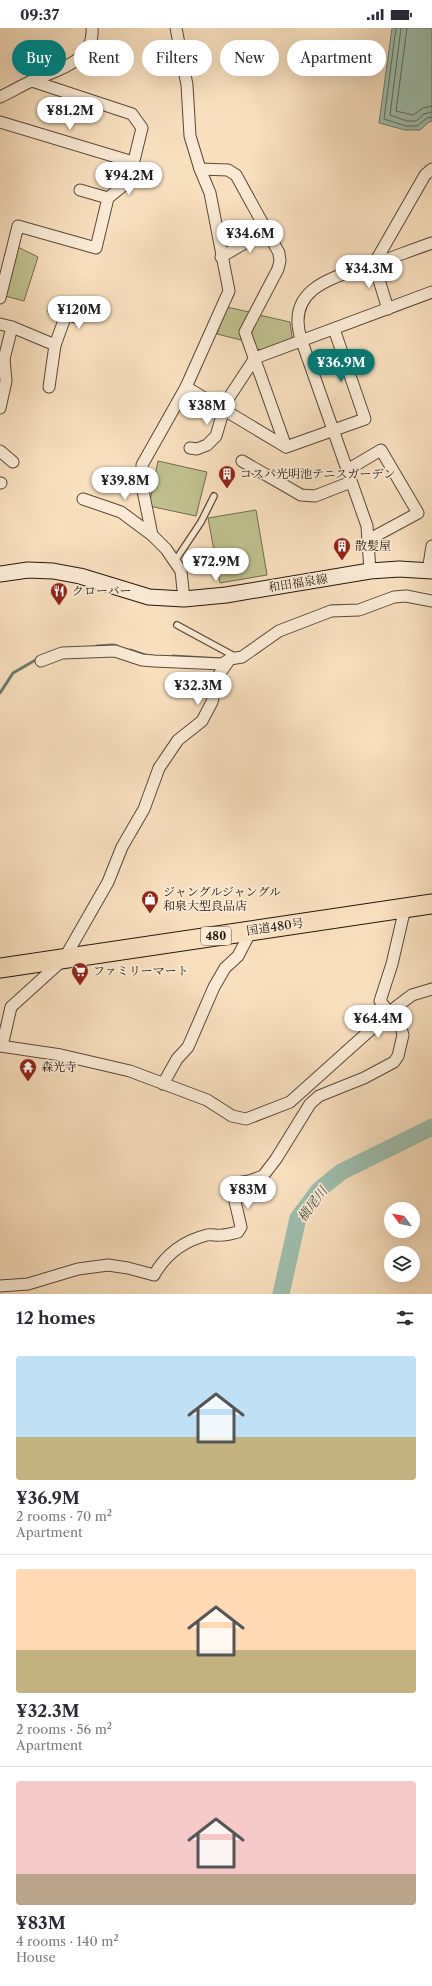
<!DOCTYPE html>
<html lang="en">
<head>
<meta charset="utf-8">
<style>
  body { margin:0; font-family:"Libre Caslon Text","Noto Serif JP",serif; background:#f2f2f3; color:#2b2b33; height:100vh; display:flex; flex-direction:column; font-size:15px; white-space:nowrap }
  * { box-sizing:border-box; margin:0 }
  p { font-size:13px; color:#7c7c81 }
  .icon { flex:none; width:22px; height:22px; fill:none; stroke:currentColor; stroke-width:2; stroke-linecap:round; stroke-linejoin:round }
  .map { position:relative; height:1266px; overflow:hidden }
  .drawer { display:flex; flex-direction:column; background:#fff; flex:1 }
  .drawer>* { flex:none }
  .hud { position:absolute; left:12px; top:12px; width:408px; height:36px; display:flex; gap:8px }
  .needle { width:26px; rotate:302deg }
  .tools { position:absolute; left:384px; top:1174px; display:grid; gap:8px }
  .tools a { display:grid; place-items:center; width:36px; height:36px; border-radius:50%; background:#fff; box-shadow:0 4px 16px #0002; font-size:20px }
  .price { position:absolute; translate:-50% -34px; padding:0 9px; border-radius:14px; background:#fff; color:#222; font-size:13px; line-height:26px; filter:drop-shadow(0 1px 2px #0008) }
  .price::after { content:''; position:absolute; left:50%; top:24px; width:12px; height:9px; margin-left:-6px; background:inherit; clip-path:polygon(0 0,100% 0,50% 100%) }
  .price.current { background:#0f766e; color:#fff }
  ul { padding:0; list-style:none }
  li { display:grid; align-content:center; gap:8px; height:212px; padding:0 16px }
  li+li { border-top:1px solid #e1e1e2 }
  li span { display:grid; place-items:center; height:124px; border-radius:4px; color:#555 }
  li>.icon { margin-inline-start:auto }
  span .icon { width:72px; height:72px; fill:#fffc; stroke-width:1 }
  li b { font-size:17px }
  h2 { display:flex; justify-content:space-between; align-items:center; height:48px; padding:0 16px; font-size:17px }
  .tag { padding:0 14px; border-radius:18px; background:#fff; box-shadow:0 4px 16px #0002; font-size:14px; line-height:36px }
  .tag.current { background:#0f766e; color:#fff }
  .status { display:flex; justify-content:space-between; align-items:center; height:28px; padding:0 20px; background:#fff; direction:ltr }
  .status svg { height:11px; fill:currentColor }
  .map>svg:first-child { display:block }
</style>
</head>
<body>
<div class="status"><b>09:37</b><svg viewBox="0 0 49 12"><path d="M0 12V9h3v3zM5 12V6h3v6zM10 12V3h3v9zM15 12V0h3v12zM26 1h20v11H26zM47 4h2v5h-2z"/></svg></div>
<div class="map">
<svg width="432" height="1266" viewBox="0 0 432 1266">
  <rect width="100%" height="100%" fill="#f8dfbe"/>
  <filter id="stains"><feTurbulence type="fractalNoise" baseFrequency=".005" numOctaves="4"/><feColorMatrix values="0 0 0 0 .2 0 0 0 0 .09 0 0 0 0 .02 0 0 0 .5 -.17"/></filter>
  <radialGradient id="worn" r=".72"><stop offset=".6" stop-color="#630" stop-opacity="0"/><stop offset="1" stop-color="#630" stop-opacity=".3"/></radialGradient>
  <!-- green -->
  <g fill="#c0c18f" stroke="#726c4d">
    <polygon points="16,218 38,229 24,273 5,268"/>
    <polygon points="227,279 249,284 242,297 241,312 217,306"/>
    <polygon points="259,287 290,294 292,309 289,313 262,322 257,321 251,304"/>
    <polygon points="158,433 207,444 196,488 149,478"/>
    <polygon points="256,482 267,547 220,555 208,490"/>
  </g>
  <!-- water -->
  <polygon fill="#9ebdad" stroke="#6d7b6c" points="392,0 432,0 432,93 429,94 420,102 405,102 379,95"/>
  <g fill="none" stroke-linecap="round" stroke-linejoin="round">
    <!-- shore -->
    <g stroke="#606a5c" stroke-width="1">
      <polyline points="396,0 384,91 406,98 417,98 427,90 432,89"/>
      <polyline points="401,0 390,87 407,93 416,93 424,86 432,84"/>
      <polyline points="407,0 396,83 413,87 423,80 432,78"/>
    </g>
    <!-- stream -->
    <g stroke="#6d7b6c" stroke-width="3">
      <polyline points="331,578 343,578"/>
      <polyline points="97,618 113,617 117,618"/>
      <polyline points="130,622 148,628"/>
      <polyline points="173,628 221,631"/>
      <polyline points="0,665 13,645 39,630"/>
    </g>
    <!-- river -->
    <polyline stroke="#9ebdad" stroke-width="17" points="281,1266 298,1190 319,1162 341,1144 432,1099"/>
    <!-- lane casing -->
    <g stroke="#584938" stroke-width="8">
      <g id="lane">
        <polyline points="175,533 201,494 214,468"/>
        <polyline points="177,597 236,629"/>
      </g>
    </g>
    <!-- street casing -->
    <g stroke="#584938" stroke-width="13">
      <g id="street">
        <polyline points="176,0 187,57 190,108 200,141 210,165 229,263 186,359 142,437 142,458 152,507 166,521 181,543 184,571"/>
        <path d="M0 69C11 64 22 57 34 52 57 42 95 33 92 0"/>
        <polyline points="0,94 133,134"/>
        <polyline points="80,162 108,170"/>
        <polyline points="221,229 267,202"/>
        <polyline points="0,270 18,198 96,220 108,170 129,153 142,100 132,86 32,53"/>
        <polyline points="388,281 374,236 425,147 432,141"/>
        <polyline points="54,283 79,290 83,277"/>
        <polyline points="0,296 12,299 55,317"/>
        <polyline points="49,359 55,317 66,287"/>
        <polyline points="186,359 286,419 245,304 278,241 280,233 279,225 236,147 228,142 200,141"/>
        <polyline points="0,380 6,353 4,331 12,299"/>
        <polyline points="286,419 365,391 334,301"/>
        <polyline points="190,420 197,421 207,417 216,408 226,374 255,330 432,264"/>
        <polyline points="0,423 13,434"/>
        <polyline points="242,433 301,467 315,468 351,454"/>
        <polyline points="347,442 381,422 418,485 368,512"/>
        <polyline points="0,455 1,455"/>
        <polyline points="83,471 121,484 152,507"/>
        <path d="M370 543 367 498 301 311C285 260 334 249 371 237 391 230 412 222 432 215"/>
        <polyline points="428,543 432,518"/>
        <polyline points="41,633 62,625 115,623 142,632 154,633 222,636 230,631"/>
        <polyline points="390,985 380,973 392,936 405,880"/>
        <polyline points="0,1018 61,1027 130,1043 207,1072 232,1088 246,1091 290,1074 396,979 412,967 432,961"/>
        <polyline points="2,1018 11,979 64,931 108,854 122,819 144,781 159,740 178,712 202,693 212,674 218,648 230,631 242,629 279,603 331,583 359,582 394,569 406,568 432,573"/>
        <polyline points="163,1056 177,1031 188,1019 214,959 225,940 238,928 251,903"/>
        <path d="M0 1258 28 1256 78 1241 108 1237 128 1240 154 1247C166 1226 183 1213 207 1207 212 1206 217 1208 222 1207 227 1207 233 1205 238 1204L241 1199 231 1156 249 1153 263 1148 276 1131 310 1076 319 1068 364 1050 394 1034 398 1028 403 1007 401 1000 388 986"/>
      </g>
    </g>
    <!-- secondary casing -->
    <g stroke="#23170b" stroke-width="17">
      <polyline id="secondary" points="0,546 28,542 53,543 80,548 149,569 184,571 226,567 370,543 399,541 432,543"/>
    </g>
    <!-- highway casing -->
    <g stroke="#23170b" stroke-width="21">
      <polyline id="highway" points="0,940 432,876"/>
    </g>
    <!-- lane -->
    <use href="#lane" stroke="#faead5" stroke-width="5.5"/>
    <!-- street -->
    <use href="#street" stroke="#faead5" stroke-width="11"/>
    <!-- secondary -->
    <use href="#secondary" stroke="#faead5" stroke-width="15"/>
    <!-- highway -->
    <use href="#highway" stroke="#f8dfbe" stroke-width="19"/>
  </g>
  <!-- icons -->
  <defs>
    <g id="building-pin" transform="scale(0.9)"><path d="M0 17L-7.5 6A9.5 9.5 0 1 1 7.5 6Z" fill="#8f2418" stroke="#faead5"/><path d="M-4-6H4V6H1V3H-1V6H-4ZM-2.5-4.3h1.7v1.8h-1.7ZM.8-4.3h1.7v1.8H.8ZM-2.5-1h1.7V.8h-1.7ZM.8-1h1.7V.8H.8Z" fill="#fff"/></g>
    <g id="restaurant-pin" transform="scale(0.9)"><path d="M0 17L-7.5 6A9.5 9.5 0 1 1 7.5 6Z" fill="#8f2418" stroke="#faead5"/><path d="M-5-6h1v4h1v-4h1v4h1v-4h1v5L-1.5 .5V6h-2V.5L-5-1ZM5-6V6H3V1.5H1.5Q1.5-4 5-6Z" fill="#fff"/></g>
    <g id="shop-pin" transform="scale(0.9)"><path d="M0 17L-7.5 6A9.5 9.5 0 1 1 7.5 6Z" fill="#8f2418" stroke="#faead5"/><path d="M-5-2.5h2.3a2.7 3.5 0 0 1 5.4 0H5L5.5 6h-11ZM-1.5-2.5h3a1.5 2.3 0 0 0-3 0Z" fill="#fff"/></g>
    <g id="supermarket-pin" transform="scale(0.9)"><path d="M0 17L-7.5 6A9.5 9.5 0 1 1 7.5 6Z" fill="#8f2418" stroke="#faead5"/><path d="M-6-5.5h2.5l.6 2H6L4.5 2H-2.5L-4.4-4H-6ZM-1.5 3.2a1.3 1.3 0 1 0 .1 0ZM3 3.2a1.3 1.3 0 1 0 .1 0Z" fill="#fff"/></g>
    <g id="temple-pin" transform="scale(0.9)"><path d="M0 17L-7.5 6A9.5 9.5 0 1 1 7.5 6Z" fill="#8f2418" stroke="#faead5"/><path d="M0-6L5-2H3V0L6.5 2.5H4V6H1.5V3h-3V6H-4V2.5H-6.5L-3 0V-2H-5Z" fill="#fff"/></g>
  </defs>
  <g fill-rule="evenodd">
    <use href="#building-pin" x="227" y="446"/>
    <use href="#building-pin" x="342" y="518"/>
    <use href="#restaurant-pin" x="59" y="563"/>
    <use href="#shop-pin" x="150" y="871"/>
    <use href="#supermarket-pin" x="80" y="943"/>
    <use href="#temple-pin" x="28" y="1039"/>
  </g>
  <g text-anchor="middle" stroke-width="3.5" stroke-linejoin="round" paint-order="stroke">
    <!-- shield labels -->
    <rect fill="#faead5" stroke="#645648" stroke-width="1" x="201" y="899" width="30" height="18" rx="3"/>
    <g font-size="11" font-weight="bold" fill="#23170b">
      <text x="216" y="912">480</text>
    </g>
    <!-- poi labels -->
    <g font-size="12" fill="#23170b" stroke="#faead5" text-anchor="start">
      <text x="240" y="450">コスパ光明池テニスガーデン</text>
      <text x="355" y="522">散髪屋</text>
      <text x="72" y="567">クローバー</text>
      <text x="163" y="868">ジャングルジャングル<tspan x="163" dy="14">和泉大型良品店</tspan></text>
      <text x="93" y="947">ファミリーマート</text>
      <text x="41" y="1043">森光寺</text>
    </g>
    <!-- street labels -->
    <g font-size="12" fill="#23170b" stroke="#faead5">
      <text transform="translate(298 555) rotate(-9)" y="4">和田福泉線</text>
      <text transform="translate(275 899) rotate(-8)" y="4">国道480号</text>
    </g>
    <!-- water labels -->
    <g font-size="13" font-style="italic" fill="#4e5144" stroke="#faead5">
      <text transform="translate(312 1176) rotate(-53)" y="5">槇尾川</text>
    </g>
  </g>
  <rect width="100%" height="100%" filter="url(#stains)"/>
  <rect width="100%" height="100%" fill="url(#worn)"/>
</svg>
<div class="tools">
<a><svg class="needle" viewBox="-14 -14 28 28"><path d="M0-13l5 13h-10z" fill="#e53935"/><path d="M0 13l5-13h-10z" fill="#7c7c81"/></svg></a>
<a><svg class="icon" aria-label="layers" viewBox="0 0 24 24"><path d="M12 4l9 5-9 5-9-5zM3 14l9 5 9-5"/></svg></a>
</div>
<b class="price" style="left:70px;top:103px">¥81.2M</b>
<b class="price" style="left:129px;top:168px">¥94.2M</b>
<b class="price" style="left:250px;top:226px">¥34.6M</b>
<b class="price" style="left:369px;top:261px">¥34.3M</b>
<b class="price" style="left:79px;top:302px">¥120M</b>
<b class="price current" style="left:341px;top:355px">¥36.9M</b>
<b class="price" style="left:207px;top:398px">¥38M</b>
<b class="price" style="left:125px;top:473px">¥39.8M</b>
<b class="price" style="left:216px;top:554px">¥72.9M</b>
<b class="price" style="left:198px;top:678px">¥32.3M</b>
<b class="price" style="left:378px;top:1011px">¥64.4M</b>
<b class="price" style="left:248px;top:1182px">¥83M</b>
<div class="hud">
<a class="tag current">Buy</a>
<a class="tag">Rent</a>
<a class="tag">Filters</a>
<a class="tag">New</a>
<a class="tag">Apartment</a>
</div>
</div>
<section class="drawer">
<h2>12 homes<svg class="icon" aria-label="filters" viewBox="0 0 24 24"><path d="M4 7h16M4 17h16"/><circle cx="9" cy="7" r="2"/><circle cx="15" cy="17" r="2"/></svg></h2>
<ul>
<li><span style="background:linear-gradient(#bfe0f5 65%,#c2b280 0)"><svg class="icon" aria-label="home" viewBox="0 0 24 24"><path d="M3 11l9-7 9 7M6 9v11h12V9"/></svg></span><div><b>¥36.9M</b><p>2 rooms · 70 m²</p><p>Apartment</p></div></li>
<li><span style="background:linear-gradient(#ffd9b3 65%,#c2b280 0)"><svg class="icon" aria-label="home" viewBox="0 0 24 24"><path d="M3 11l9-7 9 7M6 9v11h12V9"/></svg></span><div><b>¥32.3M</b><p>2 rooms · 56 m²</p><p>Apartment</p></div></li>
<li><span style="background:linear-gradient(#f6c9c9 75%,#b9a48a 0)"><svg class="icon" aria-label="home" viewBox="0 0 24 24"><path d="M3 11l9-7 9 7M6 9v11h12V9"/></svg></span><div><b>¥83M</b><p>4 rooms · 140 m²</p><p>House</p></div></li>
</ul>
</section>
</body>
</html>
